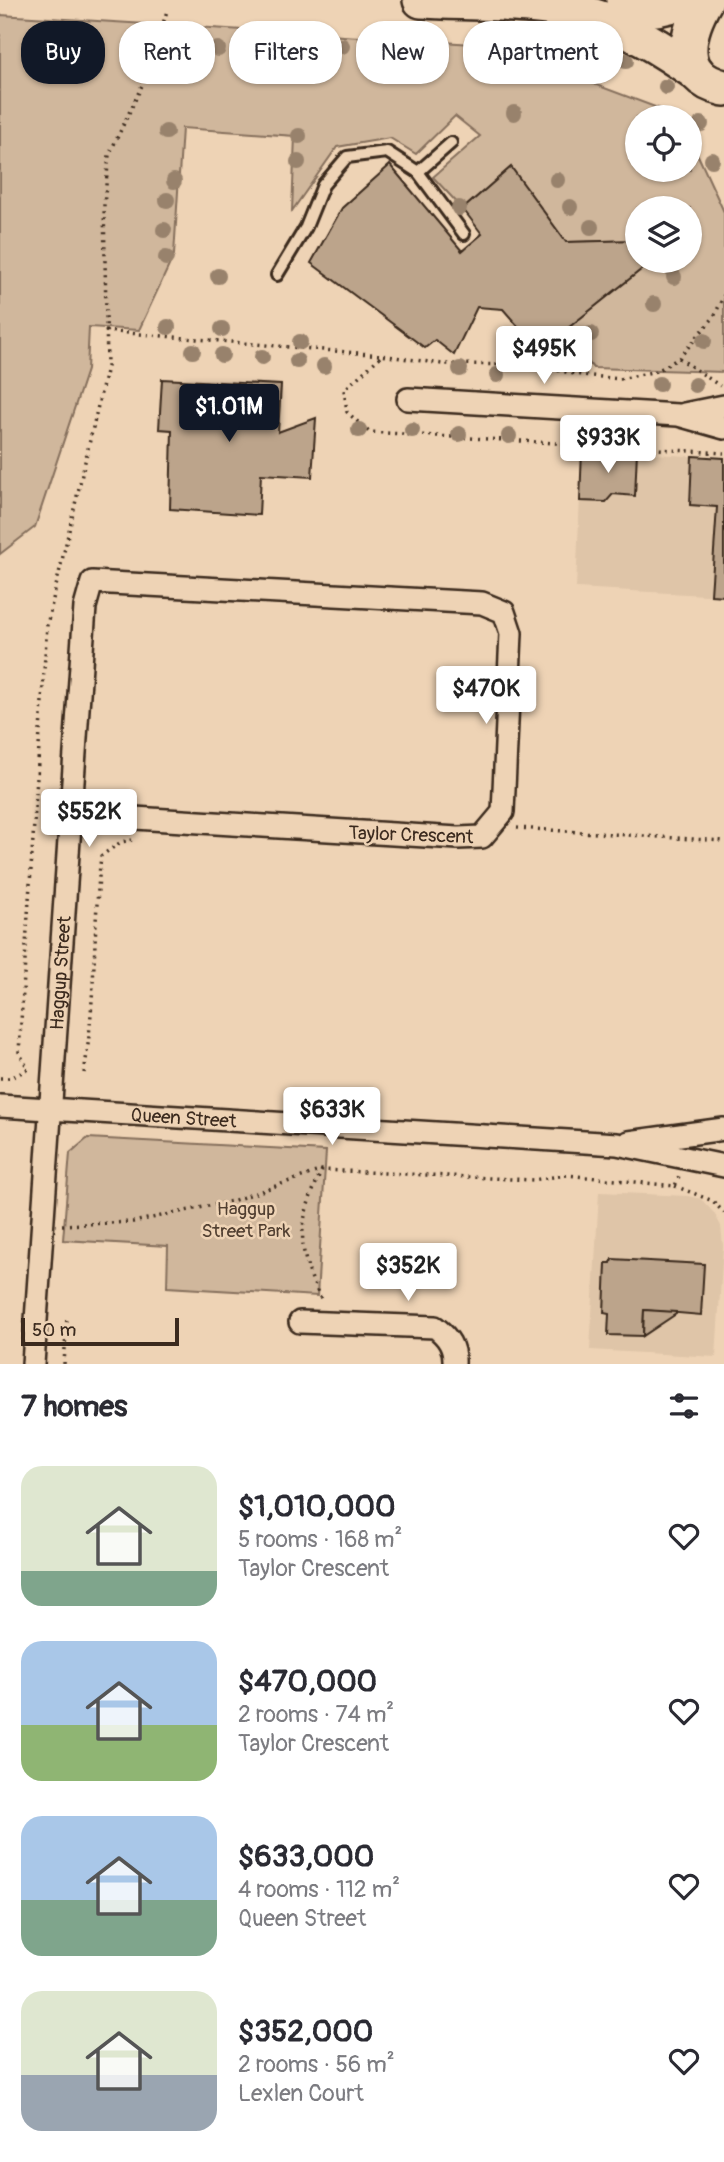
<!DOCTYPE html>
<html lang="en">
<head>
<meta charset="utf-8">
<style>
  body { margin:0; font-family:Pangolin,sans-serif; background:#f7f7f7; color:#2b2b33; height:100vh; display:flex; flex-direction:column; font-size:26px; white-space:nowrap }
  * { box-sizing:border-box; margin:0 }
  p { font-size:23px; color:#7c7c81 }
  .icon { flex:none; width:38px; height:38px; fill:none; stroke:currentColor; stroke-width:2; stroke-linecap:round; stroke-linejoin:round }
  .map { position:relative; height:1364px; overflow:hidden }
  .drawer { display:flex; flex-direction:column; background:#fff; flex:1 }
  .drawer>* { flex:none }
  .hud { position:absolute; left:21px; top:21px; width:682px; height:63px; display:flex; gap:14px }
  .tools { position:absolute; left:625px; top:105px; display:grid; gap:14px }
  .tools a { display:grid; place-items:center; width:77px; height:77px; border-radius:50%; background:#fff; box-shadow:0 2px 5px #0004; font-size:35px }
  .scale { position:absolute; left:21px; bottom:18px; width:158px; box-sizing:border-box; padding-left:7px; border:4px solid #3b2a1e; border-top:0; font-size:19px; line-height:24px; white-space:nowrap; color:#3b2a1e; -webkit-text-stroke:5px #eed3b5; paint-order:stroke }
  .price { position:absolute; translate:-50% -60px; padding:0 16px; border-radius:7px; background:#fff; color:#222; font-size:23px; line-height:46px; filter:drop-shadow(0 2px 4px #0008) }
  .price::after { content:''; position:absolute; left:50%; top:42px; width:21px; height:16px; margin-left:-10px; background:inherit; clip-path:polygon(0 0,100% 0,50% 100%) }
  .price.active { background:#111827; color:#fff }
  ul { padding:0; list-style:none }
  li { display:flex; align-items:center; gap:21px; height:175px; padding:0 21px }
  li span { display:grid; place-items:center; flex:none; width:196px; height:140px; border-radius:21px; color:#555 }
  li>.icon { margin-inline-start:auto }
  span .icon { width:84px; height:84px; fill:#fffc; stroke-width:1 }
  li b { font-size:30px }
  h2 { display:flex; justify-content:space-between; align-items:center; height:84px; padding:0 21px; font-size:30px }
  .chip { padding:0 24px; border-radius:28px; background:#fff; box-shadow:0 2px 5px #0004; font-size:24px; line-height:63px }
  .chip.active { background:#111827; color:#fff }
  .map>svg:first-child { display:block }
</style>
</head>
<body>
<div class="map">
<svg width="724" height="1364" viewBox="0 0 724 1364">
  <rect width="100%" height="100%" fill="#eed3b5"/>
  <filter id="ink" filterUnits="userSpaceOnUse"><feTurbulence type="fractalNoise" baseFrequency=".0143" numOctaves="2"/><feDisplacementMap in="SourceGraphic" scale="14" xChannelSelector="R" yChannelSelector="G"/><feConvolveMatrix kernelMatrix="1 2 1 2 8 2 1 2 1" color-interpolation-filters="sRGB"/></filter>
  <g filter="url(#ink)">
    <!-- built -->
    <g fill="#dfc5a8">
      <polygon points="582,450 724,458 724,596 576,588"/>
      <polygon points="599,1192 688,1196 701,1199 714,1213 721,1226 723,1246 716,1357 590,1350"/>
    </g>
    <!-- green -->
    <g fill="#d0b79c" stroke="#86705d" stroke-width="2">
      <polygon points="0,15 490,45 679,116 637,117 637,170 690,170 690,138 724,212 724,372 593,368 563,332 652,261 690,261 690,208 637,208 637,240 566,242 511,167 463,209 433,177 480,136 455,116 416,154 390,138 337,147 292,211 295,136 182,128 174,255 139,330 89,327 87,370 35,527 0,554"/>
      <polygon points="88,1138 326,1151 317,1296 167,1287 168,1246 63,1240 70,1153"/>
    </g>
    <!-- building -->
    <g fill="#bca48b" stroke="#3b2a1e" stroke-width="2">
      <polygon points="390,165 462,251 482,234 463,209 511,167 566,242 637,240 637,261 652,261 563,332 523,332 503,309 477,307 454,355 435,340 425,348 311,263 342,208"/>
      <polygon points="162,379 281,385 278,432 316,418 312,477 261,474 259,515 170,509 172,430 159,429"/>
      <polygon points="582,450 637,451 635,496 613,494 606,502 580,501"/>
      <polygon points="692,456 724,458 724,596 711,595 717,507 690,505"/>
      <polygon points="612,1259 704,1264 701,1315 644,1310 643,1336 608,1335 609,1314 604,1313 606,1263 611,1263"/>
      <polygon points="644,1310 676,1312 676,1314 643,1336"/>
    </g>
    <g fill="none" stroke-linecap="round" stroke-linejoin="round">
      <!-- service casing -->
      <g stroke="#3b2a1e" stroke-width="16">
        <g id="service">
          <polyline points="418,172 451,143"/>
          <polyline points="277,275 306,227 323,185 347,157 387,152 418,172 464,234"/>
        </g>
      </g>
      <!-- minor casing -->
      <g stroke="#3b2a1e" stroke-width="26">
        <g id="minor">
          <polyline points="408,399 678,415 724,428"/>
          <polyline points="684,414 724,406"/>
          <path id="s1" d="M0 1106 617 1144 724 1166"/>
          <polyline points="629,1142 724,1129"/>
          <path d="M300 1322 435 1327C448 1337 455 1347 454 1364"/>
          <path id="s2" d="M33 1364 85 607 92 582 482 603 504 612 511 633 503 812 482 837 458 838 70 814"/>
        </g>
      </g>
      <!-- trunk casing -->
      <g stroke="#3b2a1e" stroke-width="40">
        <g id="trunk">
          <path d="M421 0C476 3 535 1 588 15 627 26 664 50 697 73"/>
          <polyline points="624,0 657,8 692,0"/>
          <path d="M705 0C686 33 675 77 724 88"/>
        </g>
      </g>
      <!-- path -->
      <g stroke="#3b2a1e" stroke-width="3.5" stroke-dasharray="2 5" stroke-linecap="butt">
        <polyline points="105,331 381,355 442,364 535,365 574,374 620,379 657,371 679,358 714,317 724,295"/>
        <polyline points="380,357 344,390 347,412 369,432 724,453"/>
        <polyline points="679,358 720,386"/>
        <polyline points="517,828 724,841"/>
        <path d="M84 1073C96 1001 93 928 101 856L121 842 132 840"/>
        <polyline points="0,1078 11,1078 28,1069 19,1052 47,625 107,367 104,205 109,155 146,77 167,11"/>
        <path d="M322 1170C297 1224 295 1248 323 1303"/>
        <polyline points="675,1186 713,1201 724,1213"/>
        <polyline points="62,1225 133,1222 232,1201 322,1170 533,1180 567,1175 675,1186 679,1176"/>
        <polyline points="64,1364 67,1317"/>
      </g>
      <!-- service -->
      <use href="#service" stroke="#eed3b5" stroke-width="10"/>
      <!-- minor -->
      <use href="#minor" stroke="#eed3b5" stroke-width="21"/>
      <!-- trunk -->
      <use href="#trunk" stroke="#eed3b5" stroke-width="35"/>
    </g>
    <!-- trees -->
    <g fill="#98826c">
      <circle cx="536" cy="33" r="8"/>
      <circle cx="583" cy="45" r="8"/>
      <circle cx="178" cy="46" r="8"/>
      <circle cx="342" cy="46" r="8"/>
      <circle cx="256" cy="47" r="8"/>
      <circle cx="385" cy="48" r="8"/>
      <circle cx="218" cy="49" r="8"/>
      <circle cx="303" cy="50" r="8"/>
      <circle cx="478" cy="55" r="8"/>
      <circle cx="626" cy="61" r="8"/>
      <circle cx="666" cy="87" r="8"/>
      <circle cx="514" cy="113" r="8"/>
      <circle cx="701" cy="124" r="8"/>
      <circle cx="166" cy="132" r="8"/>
      <circle cx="299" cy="136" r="8"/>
      <circle cx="712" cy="160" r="8"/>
      <circle cx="298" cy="162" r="8"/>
      <circle cx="557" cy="180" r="8"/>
      <circle cx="174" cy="181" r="8"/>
      <circle cx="167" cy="200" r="8"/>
      <circle cx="570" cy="207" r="8"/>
      <circle cx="459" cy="208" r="8"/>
      <circle cx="591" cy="227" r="8"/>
      <circle cx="164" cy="230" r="8"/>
      <circle cx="166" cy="258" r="8"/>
      <circle cx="218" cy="276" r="8"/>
      <circle cx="674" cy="277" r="8"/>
      <circle cx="654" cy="304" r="8"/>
      <circle cx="168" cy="327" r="8"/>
      <circle cx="222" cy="329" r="8"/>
      <circle cx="591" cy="334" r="8"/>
      <circle cx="704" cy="341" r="8"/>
      <circle cx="300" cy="342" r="8"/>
      <circle cx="193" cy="351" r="8"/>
      <circle cx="222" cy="355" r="8"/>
      <circle cx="262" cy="357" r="8"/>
      <circle cx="297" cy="361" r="8"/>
      <circle cx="324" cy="366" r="8"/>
      <circle cx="460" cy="369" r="8"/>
      <circle cx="497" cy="375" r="8"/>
      <circle cx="659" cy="384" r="8"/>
      <circle cx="695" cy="385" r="8"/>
      <circle cx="359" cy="430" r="8"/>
      <circle cx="412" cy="430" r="8"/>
      <circle cx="459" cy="434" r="8"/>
      <circle cx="509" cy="436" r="8"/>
    </g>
  </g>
  <g text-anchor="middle" stroke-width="5" stroke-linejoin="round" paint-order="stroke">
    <!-- street labels -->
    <g font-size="19" fill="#3b2a1e" stroke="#eed3b5">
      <text transform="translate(411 834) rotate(2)" y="7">Taylor Crescent</text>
      <text dy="7" stroke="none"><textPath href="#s2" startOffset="392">Haggup Street</textPath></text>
      <text dy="7" stroke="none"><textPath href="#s1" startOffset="184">Queen Street</textPath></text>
    </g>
    <!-- park labels -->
    <g font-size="19" fill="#513f31" stroke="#eed3b5">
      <text x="246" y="1215">Haggup<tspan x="246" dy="22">Street Park</tspan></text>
    </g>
  </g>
</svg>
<div class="tools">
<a><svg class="icon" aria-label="locate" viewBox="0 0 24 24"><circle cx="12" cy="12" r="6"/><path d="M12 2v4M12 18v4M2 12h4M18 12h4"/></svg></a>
<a><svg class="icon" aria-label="layers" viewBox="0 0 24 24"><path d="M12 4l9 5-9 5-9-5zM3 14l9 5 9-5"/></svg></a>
</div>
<div class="scale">50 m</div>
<b class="price" style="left:544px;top:386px">$495K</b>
<b class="price active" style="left:229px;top:444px">$1.01M</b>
<b class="price" style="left:608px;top:475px">$933K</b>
<b class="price" style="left:486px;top:726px">$470K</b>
<b class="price" style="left:89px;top:849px">$552K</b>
<b class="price" style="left:332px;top:1147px">$633K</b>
<b class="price" style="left:408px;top:1303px">$352K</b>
<div class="hud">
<a class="chip active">Buy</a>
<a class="chip">Rent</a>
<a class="chip">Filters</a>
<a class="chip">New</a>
<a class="chip">Apartment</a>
</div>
</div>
<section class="drawer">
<h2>7 homes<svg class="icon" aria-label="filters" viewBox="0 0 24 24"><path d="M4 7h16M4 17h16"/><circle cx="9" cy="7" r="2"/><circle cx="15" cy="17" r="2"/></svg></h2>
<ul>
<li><span style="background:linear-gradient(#dfe7d0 75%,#7fa58c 0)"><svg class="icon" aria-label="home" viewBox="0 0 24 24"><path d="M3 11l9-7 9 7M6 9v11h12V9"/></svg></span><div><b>$1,010,000</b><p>5 rooms · 168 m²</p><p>Taylor Crescent</p></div><svg class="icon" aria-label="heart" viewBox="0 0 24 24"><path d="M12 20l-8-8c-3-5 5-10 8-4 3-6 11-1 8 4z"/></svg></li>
<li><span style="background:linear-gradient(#a9c7e8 60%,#8fb573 0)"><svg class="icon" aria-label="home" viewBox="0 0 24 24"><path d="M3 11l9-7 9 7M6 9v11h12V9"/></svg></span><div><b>$470,000</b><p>2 rooms · 74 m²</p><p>Taylor Crescent</p></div><svg class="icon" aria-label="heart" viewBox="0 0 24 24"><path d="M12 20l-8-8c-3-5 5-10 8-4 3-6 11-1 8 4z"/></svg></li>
<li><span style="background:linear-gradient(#a9c7e8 60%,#7fa58c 0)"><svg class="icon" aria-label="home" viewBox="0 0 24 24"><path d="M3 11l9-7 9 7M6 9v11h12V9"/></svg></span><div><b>$633,000</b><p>4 rooms · 112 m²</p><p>Queen Street</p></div><svg class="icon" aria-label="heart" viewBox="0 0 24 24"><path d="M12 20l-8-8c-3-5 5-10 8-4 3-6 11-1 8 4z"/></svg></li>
<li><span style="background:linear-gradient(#dfe7d0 60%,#9aa5b1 0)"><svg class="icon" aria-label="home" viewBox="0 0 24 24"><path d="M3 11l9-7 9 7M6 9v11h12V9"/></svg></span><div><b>$352,000</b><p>2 rooms · 56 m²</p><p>Lexlen Court</p></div><svg class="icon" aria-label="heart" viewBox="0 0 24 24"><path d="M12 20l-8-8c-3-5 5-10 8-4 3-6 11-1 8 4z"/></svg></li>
</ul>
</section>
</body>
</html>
